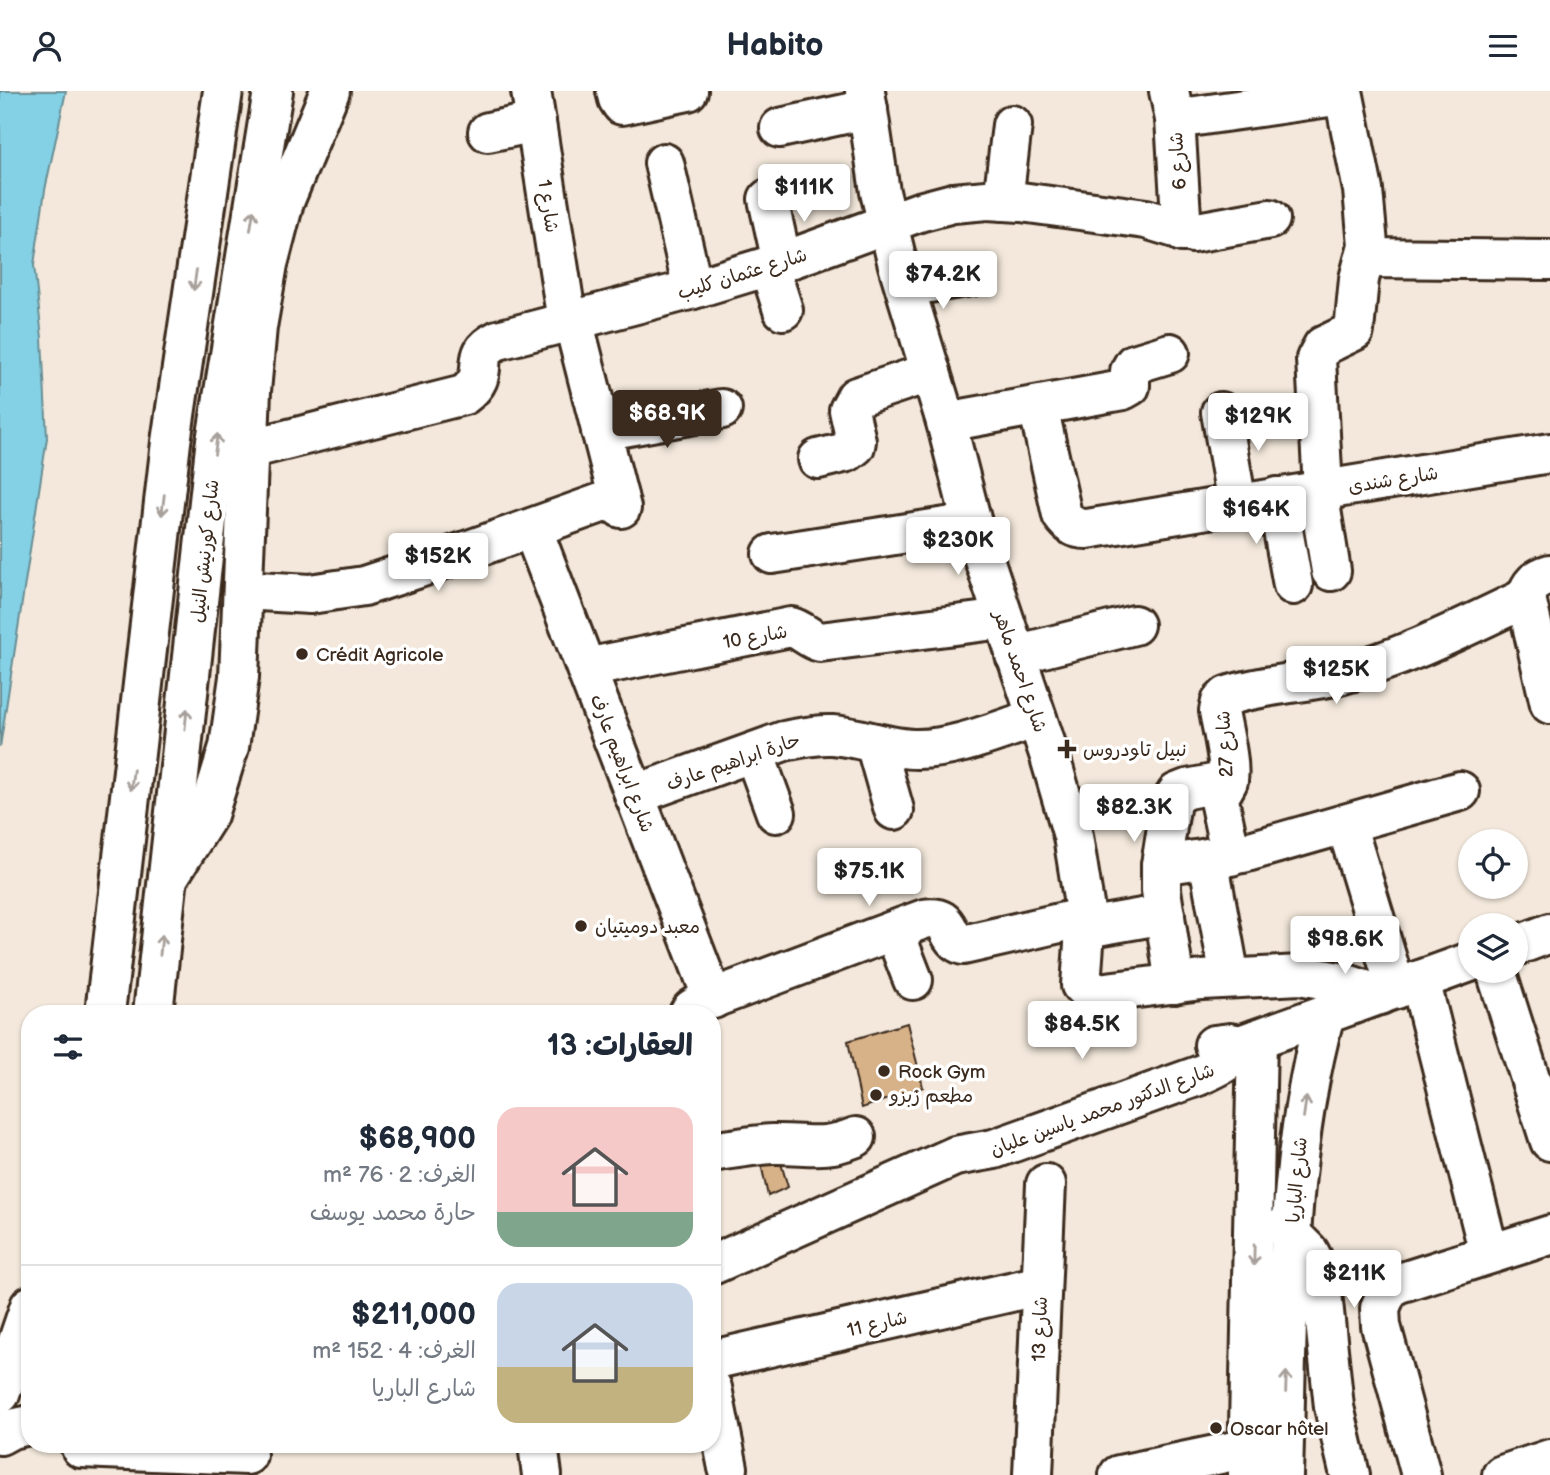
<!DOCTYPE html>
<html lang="ar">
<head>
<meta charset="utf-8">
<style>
  body { margin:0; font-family:"Balsamiq Sans","Playpen Sans Arabic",sans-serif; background:#f6f6f7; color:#1f2937; direction:rtl; height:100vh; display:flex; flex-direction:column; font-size:26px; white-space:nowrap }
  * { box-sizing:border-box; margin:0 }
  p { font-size:23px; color:#747a83 }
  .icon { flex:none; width:38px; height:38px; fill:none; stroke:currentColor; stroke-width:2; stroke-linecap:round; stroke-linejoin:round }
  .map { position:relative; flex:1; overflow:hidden; direction:ltr }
  .drawer { position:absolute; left:21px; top:914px; width:700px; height:448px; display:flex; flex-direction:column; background:#fff; border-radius:28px; box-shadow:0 2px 5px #0004; direction:rtl }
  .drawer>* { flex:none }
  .tools { position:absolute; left:1458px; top:738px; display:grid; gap:14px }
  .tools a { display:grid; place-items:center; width:70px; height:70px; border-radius:50%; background:#fff; box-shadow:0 2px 5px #0004; font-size:35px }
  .price { position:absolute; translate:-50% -60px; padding:0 16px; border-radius:7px; background:#fff; color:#222; font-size:23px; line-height:46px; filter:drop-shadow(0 2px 4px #0008) }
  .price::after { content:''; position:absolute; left:50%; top:42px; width:21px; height:16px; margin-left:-10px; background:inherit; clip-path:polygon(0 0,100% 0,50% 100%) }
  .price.selected { background:#3b2a1e; color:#fff }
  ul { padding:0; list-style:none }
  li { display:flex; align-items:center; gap:21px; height:175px; padding:0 28px }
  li+li { border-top:2px solid #e0e1e3 }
  li span { display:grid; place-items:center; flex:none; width:196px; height:140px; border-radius:21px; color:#555 }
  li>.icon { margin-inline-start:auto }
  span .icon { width:84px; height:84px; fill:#fffc; stroke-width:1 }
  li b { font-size:30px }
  h2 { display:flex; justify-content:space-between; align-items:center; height:84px; padding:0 28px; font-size:30px }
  header { display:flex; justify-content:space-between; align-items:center; height:91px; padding:0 28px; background:#fff; font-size:32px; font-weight:800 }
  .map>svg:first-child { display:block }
</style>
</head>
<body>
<header><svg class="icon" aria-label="menu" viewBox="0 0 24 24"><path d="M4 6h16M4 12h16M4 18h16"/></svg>Habito<svg class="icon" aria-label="person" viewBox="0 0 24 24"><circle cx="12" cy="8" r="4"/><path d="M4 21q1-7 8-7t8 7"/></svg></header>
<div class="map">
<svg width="1550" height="1384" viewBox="0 0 1550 1384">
  <rect width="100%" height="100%" fill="#f3e8db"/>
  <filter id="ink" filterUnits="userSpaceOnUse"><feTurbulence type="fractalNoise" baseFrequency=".0143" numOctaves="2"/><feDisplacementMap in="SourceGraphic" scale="14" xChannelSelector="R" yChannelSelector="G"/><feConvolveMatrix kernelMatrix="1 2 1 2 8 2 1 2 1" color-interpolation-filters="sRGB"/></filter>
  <g filter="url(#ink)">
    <!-- water -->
    <polygon fill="#84d0e4" stroke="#678e95" stroke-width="2" points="0,0 66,0 45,99 34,174 42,247 47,347 0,656"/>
    <!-- building -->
    <g fill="#d7b188" stroke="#3b2a1e" stroke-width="2">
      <polygon points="907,932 923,996 862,1017 848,950"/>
      <polygon points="780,1069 788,1096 768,1105 761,1073"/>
    </g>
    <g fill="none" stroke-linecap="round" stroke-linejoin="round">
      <!-- minor casing -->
      <g stroke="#3b2a1e" stroke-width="44">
        <g id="minor">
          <polyline points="531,0 567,230"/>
          <polyline points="616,0 618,8 622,14 688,0"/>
          <polyline points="865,0 880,101 898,174 946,331 972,432 1050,666 1073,745 1086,826 1081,894 1090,903 1202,889 1300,884 1344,892 1380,904"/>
          <polyline points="1169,0 1175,28 1182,141"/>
          <polyline points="1175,28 1343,4"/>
          <polyline points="780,37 868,18"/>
          <polyline points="488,41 536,31"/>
          <polyline points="664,72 693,198"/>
          <polyline points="768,108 782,171"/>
          <polyline points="1003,110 1012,34"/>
          <polyline points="1366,167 1550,169"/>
          <polyline points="769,175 783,219"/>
          <polyline points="905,196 971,185"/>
          <polyline points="573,229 621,417"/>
          <path d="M1038 315 1062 424C1069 434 1075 438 1087 438L1550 362"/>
          <polyline points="1221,321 1237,413"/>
          <polyline points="946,331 1123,299 1130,295 1130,280 1134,273 1170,262"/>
          <polyline points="601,340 722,318"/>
          <path d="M249 358 464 304C495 281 465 265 498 249L693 198 782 171 919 121 953 112 987 109 1021 111 1146 128 1192 142 1270 128"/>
          <polyline points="818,368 847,361 855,355 856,350 849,319 856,306 931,281"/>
          <polyline points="1323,399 1316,268 1323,255 1354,240 1359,188 1368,154 1363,99 1343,0"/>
          <polyline points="1318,400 1331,480"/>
          <polyline points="1277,406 1293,494"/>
          <polyline points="532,437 713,908"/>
          <polyline points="772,463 972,432"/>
          <path d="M1550 483C1536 487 1530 493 1526 507L1550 613"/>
          <polyline points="243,499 310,503 364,495 416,478 618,406"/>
          <polyline points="1015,564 1134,534"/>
          <path d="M586 577 791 536C802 539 809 548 820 551L1003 528"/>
          <polyline points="875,652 894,719"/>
          <polyline points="754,662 776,722"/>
          <path d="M634 704 784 650C800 647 816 643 832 644 861 646 888 658 917 658 957 658 999 639 1037 627"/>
          <polyline points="1346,733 1396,898"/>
          <path d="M1231 765 1219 709C1220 700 1227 696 1228 688 1231 673 1222 637 1219 620L1221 611 1227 605C1264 593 1305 592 1343 583 1407 566 1466 535 1526 507"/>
          <polyline points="1208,767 1230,887"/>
          <polyline points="1161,774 1243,762 1460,700"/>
          <polyline points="168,787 208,724 229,656 239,586 251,300 257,236 268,173 284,111 330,0"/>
          <polyline points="1086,837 1165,823"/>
          <polyline points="894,840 913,889"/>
          <polyline points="1496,880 1550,1050"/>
          <polyline points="1420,889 1489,1162"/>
          <polyline points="1175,893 1161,799 1161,774 1171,711 1177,702 1187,698 1228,690"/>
          <path d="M689 922 692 918 703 911 924 828C954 822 943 848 963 854L1086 826"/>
          <path d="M712 1061C733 1058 753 1054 773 1053 808 1052 821 1060 856 1046"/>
          <polyline points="1284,1136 1309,1161 1320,1182 1334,1316 1350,1384"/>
          <polyline points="712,1269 1041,1194"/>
          <polyline points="712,1297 728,1377"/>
          <polyline points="538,1353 542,1384"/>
          <polyline points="1033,1384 1046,1093"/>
          <polyline points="1119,1384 1249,1357"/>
          <polyline points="1248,1384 1257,948"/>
          <path d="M1283 1384C1288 1230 1284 1072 1325 923"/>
          <polyline points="1421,1384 1381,1235 1380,1217 1386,1203 1393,1194 1550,1144"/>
          <polyline points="1502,1384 1550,1368"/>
        </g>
      </g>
      <!-- major casing -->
      <g stroke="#3b2a1e" stroke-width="44">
        <g id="major">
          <polyline points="1516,855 1550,842"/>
          <polyline points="105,922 171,351 223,0"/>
          <polyline points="153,922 215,356 273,0"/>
          <polyline points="1214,954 1230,952 1240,954 1470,871"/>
          <path d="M712 1174 955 1065 994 1058 1198 985C1215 977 1231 972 1240 954"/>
          <polyline points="0,1303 30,1215"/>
          <polyline points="0,1344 11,1338 30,1334"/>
          <polyline points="81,1357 247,1364"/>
        </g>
      </g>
      <!-- minor -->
      <use href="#minor" stroke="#fff" stroke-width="38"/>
      <!-- major -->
      <use href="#major" stroke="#fff" stroke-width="38"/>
    </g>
    <!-- one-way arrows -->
    <defs><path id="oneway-shaft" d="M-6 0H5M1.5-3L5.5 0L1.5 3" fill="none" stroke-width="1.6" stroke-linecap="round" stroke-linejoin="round" transform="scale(1.75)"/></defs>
    <g stroke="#a79f9a">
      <use href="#oneway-shaft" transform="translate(252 129) rotate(-81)"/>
      <use href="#oneway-shaft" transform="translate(195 189) rotate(98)"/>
      <use href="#oneway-shaft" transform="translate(216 353) rotate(-82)"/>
      <use href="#oneway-shaft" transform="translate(163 414) rotate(97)"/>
      <use href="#oneway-shaft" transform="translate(186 628) rotate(-84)"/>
      <use href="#oneway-shaft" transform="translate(132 689) rotate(97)"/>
      <use href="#oneway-shaft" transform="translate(161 854) rotate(-84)"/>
      <use href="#oneway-shaft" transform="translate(1305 1016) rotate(-82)"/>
      <use href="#oneway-shaft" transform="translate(1254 1164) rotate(91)"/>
      <use href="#oneway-shaft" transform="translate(1286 1291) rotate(-88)"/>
    </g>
  </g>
  <!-- markers -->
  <g fill="#3b2a1e" stroke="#fff" stroke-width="2.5">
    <circle cx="302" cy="563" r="7"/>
    <path d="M1063.5 647.5h7v7h7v7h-7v7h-7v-7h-7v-7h7z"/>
    <circle cx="581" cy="835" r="7"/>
    <circle cx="884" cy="980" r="7"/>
    <circle cx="876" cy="1004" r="7"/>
    <circle cx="1216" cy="1337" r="7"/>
  </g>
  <g text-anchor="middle" stroke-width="7" stroke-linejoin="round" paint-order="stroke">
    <!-- street labels -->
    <g font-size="19" fill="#3b2a1e" stroke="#fff">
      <text transform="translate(1177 70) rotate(-94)" y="7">شارع 6</text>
      <text transform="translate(549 115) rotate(81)" y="7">شارع 1</text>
      <text transform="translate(742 182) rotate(-17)" y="7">شارع عثمان كليب</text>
      <text transform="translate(1393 388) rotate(-9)" y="7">شارع شندى</text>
      <text transform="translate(204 460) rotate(-84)" y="7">شارع كورنيش النيل</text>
      <text transform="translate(755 545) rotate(-10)" y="7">شارع 10</text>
      <text transform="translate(1021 580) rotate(71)" y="7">شارع احمد ماهر</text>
      <text transform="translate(1224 653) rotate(-93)" y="7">شارع 27</text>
      <text transform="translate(733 670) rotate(-19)" y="7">حارة ابراهيم عارف</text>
      <text transform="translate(623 672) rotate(69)" y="7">شارع ابراهيم عارف</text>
      <text transform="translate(1102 1018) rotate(-20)" y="7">شارع الدكتور محمد ياسين عليان</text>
      <text transform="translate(1296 1089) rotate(-85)" y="7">شارع الباريا</text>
      <text transform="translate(877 1232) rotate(-13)" y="7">شارع 11</text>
      <text transform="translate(1039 1238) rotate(-88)" y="7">شارع 13</text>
    </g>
    <!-- poi labels -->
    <g font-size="19" fill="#3b2a1e" stroke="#fff" text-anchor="start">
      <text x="316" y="570">Crédit Agricole</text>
      <text x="1083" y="665">نبيل تاودروس</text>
      <text x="595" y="842">معبد دوميتيان</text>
      <text x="898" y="987">Rock Gym</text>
      <text x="890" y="1011">مطعم زبزو</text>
      <text x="1230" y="1344">Oscar hôtel</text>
    </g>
  </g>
</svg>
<div class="tools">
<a><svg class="icon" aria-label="locate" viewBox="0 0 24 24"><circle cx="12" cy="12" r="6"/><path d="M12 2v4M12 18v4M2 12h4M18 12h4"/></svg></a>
<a><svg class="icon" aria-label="layers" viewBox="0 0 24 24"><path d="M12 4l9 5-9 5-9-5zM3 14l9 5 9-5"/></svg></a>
</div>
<b class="price" style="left:804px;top:133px">$111K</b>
<b class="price" style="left:943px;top:220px">$74.2K</b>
<b class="price selected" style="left:667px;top:359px">$68.9K</b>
<b class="price" style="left:1258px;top:362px">$129K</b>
<b class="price" style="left:1256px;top:455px">$164K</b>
<b class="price" style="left:958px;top:486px">$230K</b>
<b class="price" style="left:438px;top:502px">$152K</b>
<b class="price" style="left:1336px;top:615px">$125K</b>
<b class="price" style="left:1134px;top:753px">$82.3K</b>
<b class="price" style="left:869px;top:817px">$75.1K</b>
<b class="price" style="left:1345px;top:885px">$98.6K</b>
<b class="price" style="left:1082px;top:970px">$84.5K</b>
<b class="price" style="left:1354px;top:1219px">$211K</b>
<section class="drawer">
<h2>العقارات: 13<svg class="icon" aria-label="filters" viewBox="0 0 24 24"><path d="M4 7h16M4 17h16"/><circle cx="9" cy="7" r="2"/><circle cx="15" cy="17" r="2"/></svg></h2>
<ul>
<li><span style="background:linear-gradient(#f6c9c9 75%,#7fa58c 0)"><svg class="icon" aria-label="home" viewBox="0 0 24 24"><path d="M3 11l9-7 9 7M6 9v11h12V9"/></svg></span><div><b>$68,900</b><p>الغرف: 2 · 76 m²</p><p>حارة محمد يوسف</p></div></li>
<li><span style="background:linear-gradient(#c9d6e8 60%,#c2b280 0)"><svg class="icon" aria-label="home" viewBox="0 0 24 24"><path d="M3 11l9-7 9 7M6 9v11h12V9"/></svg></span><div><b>$211,000</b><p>الغرف: 4 · 152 m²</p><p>شارع الباريا</p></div></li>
</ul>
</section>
</div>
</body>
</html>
